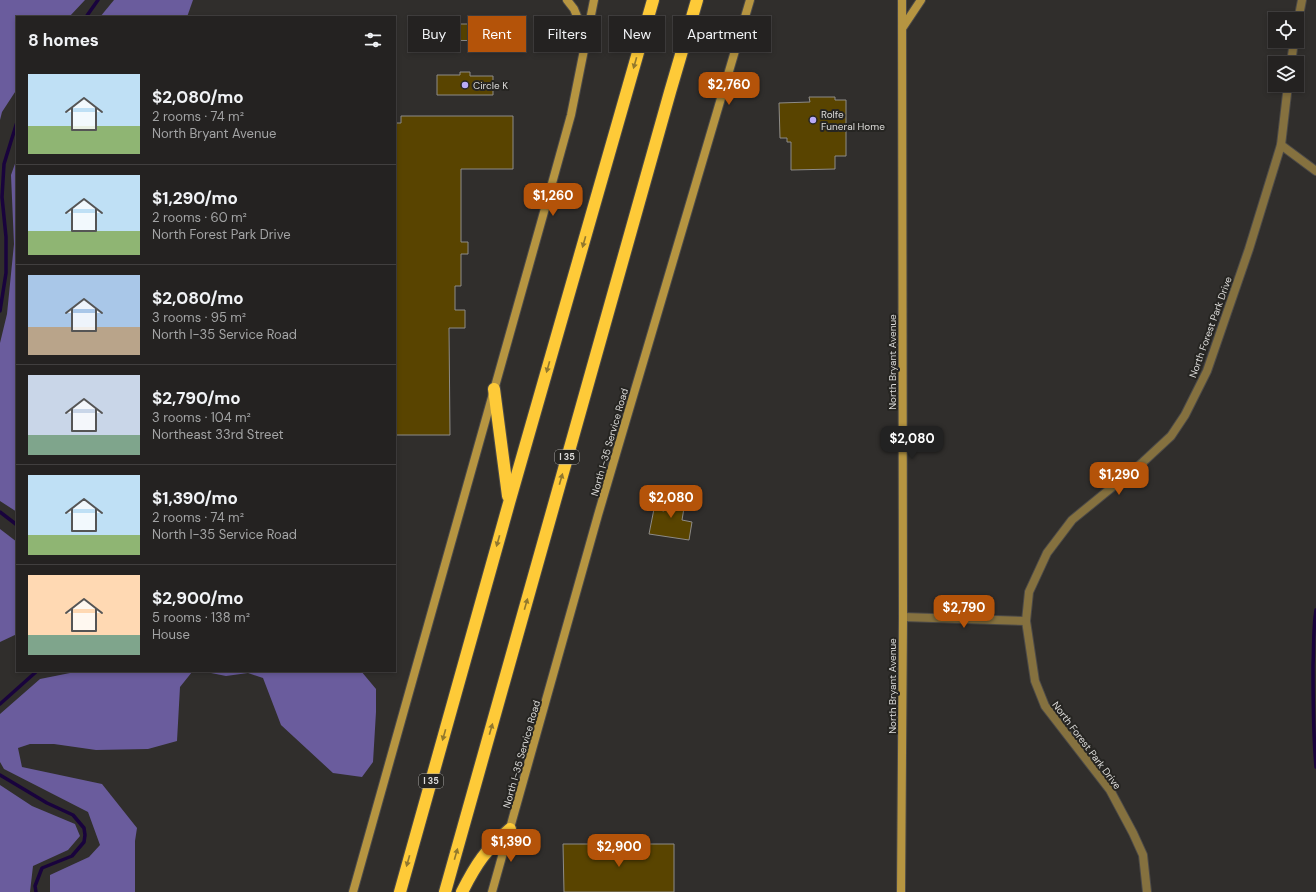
<!DOCTYPE html>
<html lang="en">
<head>
<meta charset="utf-8">
<style>
  body { margin:0; font-family:"DM Sans",sans-serif; background:#302f2e; color:#f1f3f6; height:100vh; display:flex; flex-direction:column; font-size:15px; white-space:nowrap }
  * { box-sizing:border-box; margin:0 }
  p { font-size:13px; color:#a3a4a5 }
  .icon { flex:none; width:22px; height:22px; fill:none; stroke:currentColor; stroke-width:2; stroke-linecap:round; stroke-linejoin:round }
  .map { position:relative; flex:1; overflow:hidden }
  .side { position:absolute; left:16px; top:16px; width:380px; height:656px; display:flex; flex-direction:column; background:#242221; border-radius:0px; box-shadow:0 2px 6px #0003,0 0 0 1px #413f3f }
  .side>* { flex:none }
  .top-card { position:absolute; left:408px; top:16px; width:380px; height:36px; display:flex; gap:8px }
  .controls { position:absolute; left:1268px; top:12px; display:grid; gap:8px }
  .controls a { display:grid; place-items:center; width:36px; height:36px; border-radius:0px; background:#242221; box-shadow:0 2px 6px #0003,0 0 0 1px #413f3f; font-size:20px }
  .price { position:absolute; translate:-50% -34px; padding:0 9px; border-radius:8px; background:#b45309; color:#fff; font-size:13px; line-height:26px; filter:drop-shadow(0 1px 2px #0008) }
  .price::after { content:''; position:absolute; left:50%; top:24px; width:12px; height:9px; margin-left:-6px; background:inherit; clip-path:polygon(0 0,100% 0,50% 100%) }
  .price.current { background:#222; color:#fff }
  ul { padding:0; list-style:none }
  li { display:flex; align-items:center; gap:12px; height:100px; padding:0 12px }
  li+li { border-top:1px solid #413f3f }
  li span { display:grid; place-items:center; flex:none; width:112px; height:80px; border-radius:0px; color:#555 }
  li>.icon { margin-inline-start:auto }
  span .icon { width:48px; height:48px; fill:#fffc; stroke-width:1 }
  li b { font-size:17px }
  h2 { display:flex; justify-content:space-between; align-items:center; height:48px; padding:0 12px; font-size:17px }
  .tag { padding:0 14px; border-radius:0px; background:#242221; box-shadow:0 2px 6px #0003,0 0 0 1px #413f3f; font-size:14px; line-height:36px }
  .tag.current { background:#b45309; color:#fff }
  .map>svg:first-child { display:block }
</style>
</head>
<body>
<div class="map">
<svg width="1316" height="892" viewBox="0 0 1316 892">
  <rect width="100%" height="100%" fill="#302e2c"/>
  <!-- forest -->
  <g fill="#6a5c9d">
    <polygon points="0,0 85,0 69,17 17,17 17,89 2,112 0,120"/>
    <polygon points="114,0 193,0 187,17 100,17"/>
    <polygon points="17,158 17,512 0,501 0,343 7,314 14,244 11,175"/>
    <polygon points="0,529 17,542 17,634 0,642"/>
    <polygon points="80,671 361,671 376,689 376,712 373,762 362,777 333,773 281,725 263,678 248,673 226,676 206,672 192,672 180,687 177,741 148,749 96,750 54,744 30,744 18,748 22,767 102,784 137,828 135,841 135,892 50,892 50,875 89,857 100,845 88,812 4,769 0,762 0,714 40,679"/>
    <polygon points="0,785 32,806 75,824 80,836 68,850 33,866 30,892 0,892"/>
  </g>
  <g fill="none" stroke-linecap="round" stroke-linejoin="round">
    <!-- stream -->
    <g stroke="#19033d" stroke-width="3.5">
      <polyline points="86,17 98,0"/>
      <polyline points="0,311 6,273 6,237 2,197 4,164 17,122"/>
      <polyline points="0,512 17,525"/>
      <path d="M1316 610C1313 628 1314 647 1313 665 1313 699 1313 733 1316 767"/>
      <polyline points="0,704 37,671"/>
      <polyline points="0,775 47,803 73,815 84,828 85,835 84,842 72,856 42,868 35,886 36,892"/>
    </g>
  </g>
  <!-- building -->
  <g fill="#594400" stroke="#8d8b88">
    <polygon points="425,24 506,24 506,41 424,40"/>
    <polygon points="460,72 470,72 470,76 493,76 493,95 437,95 437,75 460,75"/>
    <polygon points="809,97 835,97 835,100 846,100 846,156 835,156 835,169 791,170 791,142 787,142 787,138 780,138 779,103 810,102"/>
    <polygon points="401,116 513,116 513,169 461,169 461,242 468,242 468,254 461,254 461,286 455,286 455,310 465,310 465,328 449,328 450,435 395,435 395,123 401,123"/>
    <polygon points="667,493 686,496 682,520 692,522 689,540 649,534 654,509 664,511"/>
    <polygon points="563,844 674,844 674,892 564,892"/>
  </g>
  <g fill="none" stroke-linecap="round" stroke-linejoin="round">
    <!-- street casing -->
    <g stroke="#4c4a48" stroke-width="10">
      <g id="street">
        <polyline points="1297,26 1302,0"/>
        <polyline points="1291,63 1294,41"/>
        <polyline points="1281,145 1316,171"/>
        <polyline points="903,617 1026,621"/>
        <polyline points="1147,892 1143,855 1133,833 1110,790 1045,706 1035,681 1026,621 1029,592 1047,553 1072,520 1143,462 1171,436 1185,415 1207,371 1249,249 1281,145 1288,85"/>
      </g>
    </g>
    <!-- secondary casing -->
    <g stroke="#4c4a48" stroke-width="10">
      <g id="secondary">
        <polyline points="567,0 574,9 586,38"/>
        <polyline points="903,27 921,0"/>
        <polyline points="353,892 551,187 571,115 594,0"/>
        <polyline points="492,892 598,515 750,0"/>
        <polyline points="901,892 903,617 902,0"/>
      </g>
    </g>
    <!-- highway casing -->
    <g stroke="#4c4a48" stroke-width="14">
      <g id="highway">
        <polyline points="494,389 508,496"/>
        <polyline points="400,892 509,503 653,0"/>
        <polyline points="445,892 670,92 697,0"/>
        <path d="M462 892C476 864 486 849 510 829"/>
      </g>
    </g>
    <!-- street -->
    <use href="#street" stroke="#85713f" stroke-width="8"/>
    <!-- secondary -->
    <use href="#secondary" stroke="#b69541" stroke-width="8"/>
    <!-- highway -->
    <use href="#highway" stroke="#feca38" stroke-width="12"/>
  </g>
  <!-- one-way arrows -->
  <defs><path id="oneway-solid" d="M-6-.8H1V-3.2L6.5 0L1 3.2V.8H-6Z"/></defs>
  <g fill="#92782d">
    <use href="#oneway-solid" transform="translate(635 63) rotate(106)"/>
    <use href="#oneway-solid" transform="translate(584 242) rotate(106)"/>
    <use href="#oneway-solid" transform="translate(548 367) rotate(106)"/>
    <use href="#oneway-solid" transform="translate(561 479) rotate(-74)"/>
    <use href="#oneway-solid" transform="translate(498 541) rotate(106)"/>
    <use href="#oneway-solid" transform="translate(526 604) rotate(-74)"/>
    <use href="#oneway-solid" transform="translate(491 729) rotate(-74)"/>
    <use href="#oneway-solid" transform="translate(444 735) rotate(106)"/>
    <use href="#oneway-solid" transform="translate(456 854) rotate(-74)"/>
    <use href="#oneway-solid" transform="translate(408 861) rotate(106)"/>
  </g>
  <!-- markers -->
  <g fill="#b9abf7" stroke="#262522" stroke-width="1.5">
    <circle cx="465" cy="85" r="4"/>
    <circle cx="813" cy="120" r="4"/>
  </g>
  <g text-anchor="middle" stroke-width="4" stroke-linejoin="round" paint-order="stroke">
    <!-- shield labels -->
    <g fill="#262522" stroke="#a6a5a3" stroke-width="1">
      <rect x="555" y="450" width="24" height="14" rx="3"/>
      <rect x="419" y="774" width="24" height="14" rx="3"/>
    </g>
    <g font-size="9" font-weight="bold" fill="#dddcda">
      <text x="567" y="460">I 35</text>
      <text x="431" y="784">I 35</text>
    </g>
    <!-- poi labels -->
    <g font-size="10" fill="#dddcda" stroke="#262522" text-anchor="start">
      <text x="473" y="89">Circle K</text>
      <text x="821" y="118">Rolfe<tspan x="821" dy="12">Funeral Home</tspan></text>
    </g>
    <!-- street labels -->
    <g font-size="10" fill="#dddcda" stroke="#262522">
      <text transform="translate(1210 327) rotate(-70)" y="4">North Forest Park Drive</text>
      <text transform="translate(892 362) rotate(-90)" y="4">North Bryant Avenue</text>
      <text transform="translate(609 442) rotate(-74)" y="4">North I-35 Service Road</text>
      <text transform="translate(892 686) rotate(-90)" y="4">North Bryant Avenue</text>
      <text transform="translate(1087 745) rotate(53)" y="4">North Forest Park Drive</text>
      <text transform="translate(521 754) rotate(-74)" y="4">North I-35 Service Road</text>
    </g>
  </g>
</svg>
<div class="controls">
<a><svg class="icon" aria-label="locate" viewBox="0 0 24 24"><circle cx="12" cy="12" r="6"/><path d="M12 2v4M12 18v4M2 12h4M18 12h4"/></svg></a>
<a><svg class="icon" aria-label="layers" viewBox="0 0 24 24"><path d="M12 4l9 5-9 5-9-5zM3 14l9 5 9-5"/></svg></a>
</div>
<b class="price" style="left:729px;top:106px">$2,760</b>
<b class="price" style="left:553px;top:217px">$1,260</b>
<b class="price current" style="left:912px;top:460px">$2,080</b>
<b class="price" style="left:1119px;top:496px">$1,290</b>
<b class="price" style="left:671px;top:519px">$2,080</b>
<b class="price" style="left:964px;top:629px">$2,790</b>
<b class="price" style="left:511px;top:863px">$1,390</b>
<b class="price" style="left:619px;top:868px">$2,900</b>
<div class="top-card">
<a class="tag">Buy</a>
<a class="tag current">Rent</a>
<a class="tag">Filters</a>
<a class="tag">New</a>
<a class="tag">Apartment</a>
</div>
<section class="side">
<h2>8 homes<svg class="icon" aria-label="filters" viewBox="0 0 24 24"><path d="M4 7h16M4 17h16"/><circle cx="9" cy="7" r="2"/><circle cx="15" cy="17" r="2"/></svg></h2>
<ul>
<li><span style="background:linear-gradient(#bfe0f5 65%,#8fb573 0)"><svg class="icon" aria-label="home" viewBox="0 0 24 24"><path d="M3 11l9-7 9 7M6 9v11h12V9"/></svg></span><div><b>$2,080/mo</b><p>2 rooms · 74 m²</p><p>North Bryant Avenue</p></div></li>
<li><span style="background:linear-gradient(#bfe0f5 70%,#8fb573 0)"><svg class="icon" aria-label="home" viewBox="0 0 24 24"><path d="M3 11l9-7 9 7M6 9v11h12V9"/></svg></span><div><b>$1,290/mo</b><p>2 rooms · 60 m²</p><p>North Forest Park Drive</p></div></li>
<li><span style="background:linear-gradient(#a9c7e8 65%,#b9a48a 0)"><svg class="icon" aria-label="home" viewBox="0 0 24 24"><path d="M3 11l9-7 9 7M6 9v11h12V9"/></svg></span><div><b>$2,080/mo</b><p>3 rooms · 95 m²</p><p>North I-35 Service Road</p></div></li>
<li><span style="background:linear-gradient(#c9d6e8 75%,#7fa58c 0)"><svg class="icon" aria-label="home" viewBox="0 0 24 24"><path d="M3 11l9-7 9 7M6 9v11h12V9"/></svg></span><div><b>$2,790/mo</b><p>3 rooms · 104 m²</p><p>Northeast 33rd Street</p></div></li>
<li><span style="background:linear-gradient(#bfe0f5 75%,#8fb573 0)"><svg class="icon" aria-label="home" viewBox="0 0 24 24"><path d="M3 11l9-7 9 7M6 9v11h12V9"/></svg></span><div><b>$1,390/mo</b><p>2 rooms · 74 m²</p><p>North I-35 Service Road</p></div></li>
<li><span style="background:linear-gradient(#ffd9b3 75%,#7fa58c 0)"><svg class="icon" aria-label="home" viewBox="0 0 24 24"><path d="M3 11l9-7 9 7M6 9v11h12V9"/></svg></span><div><b>$2,900/mo</b><p>5 rooms · 138 m²</p><p>House</p></div></li>
</ul>
</section>
</div>
</body>
</html>
